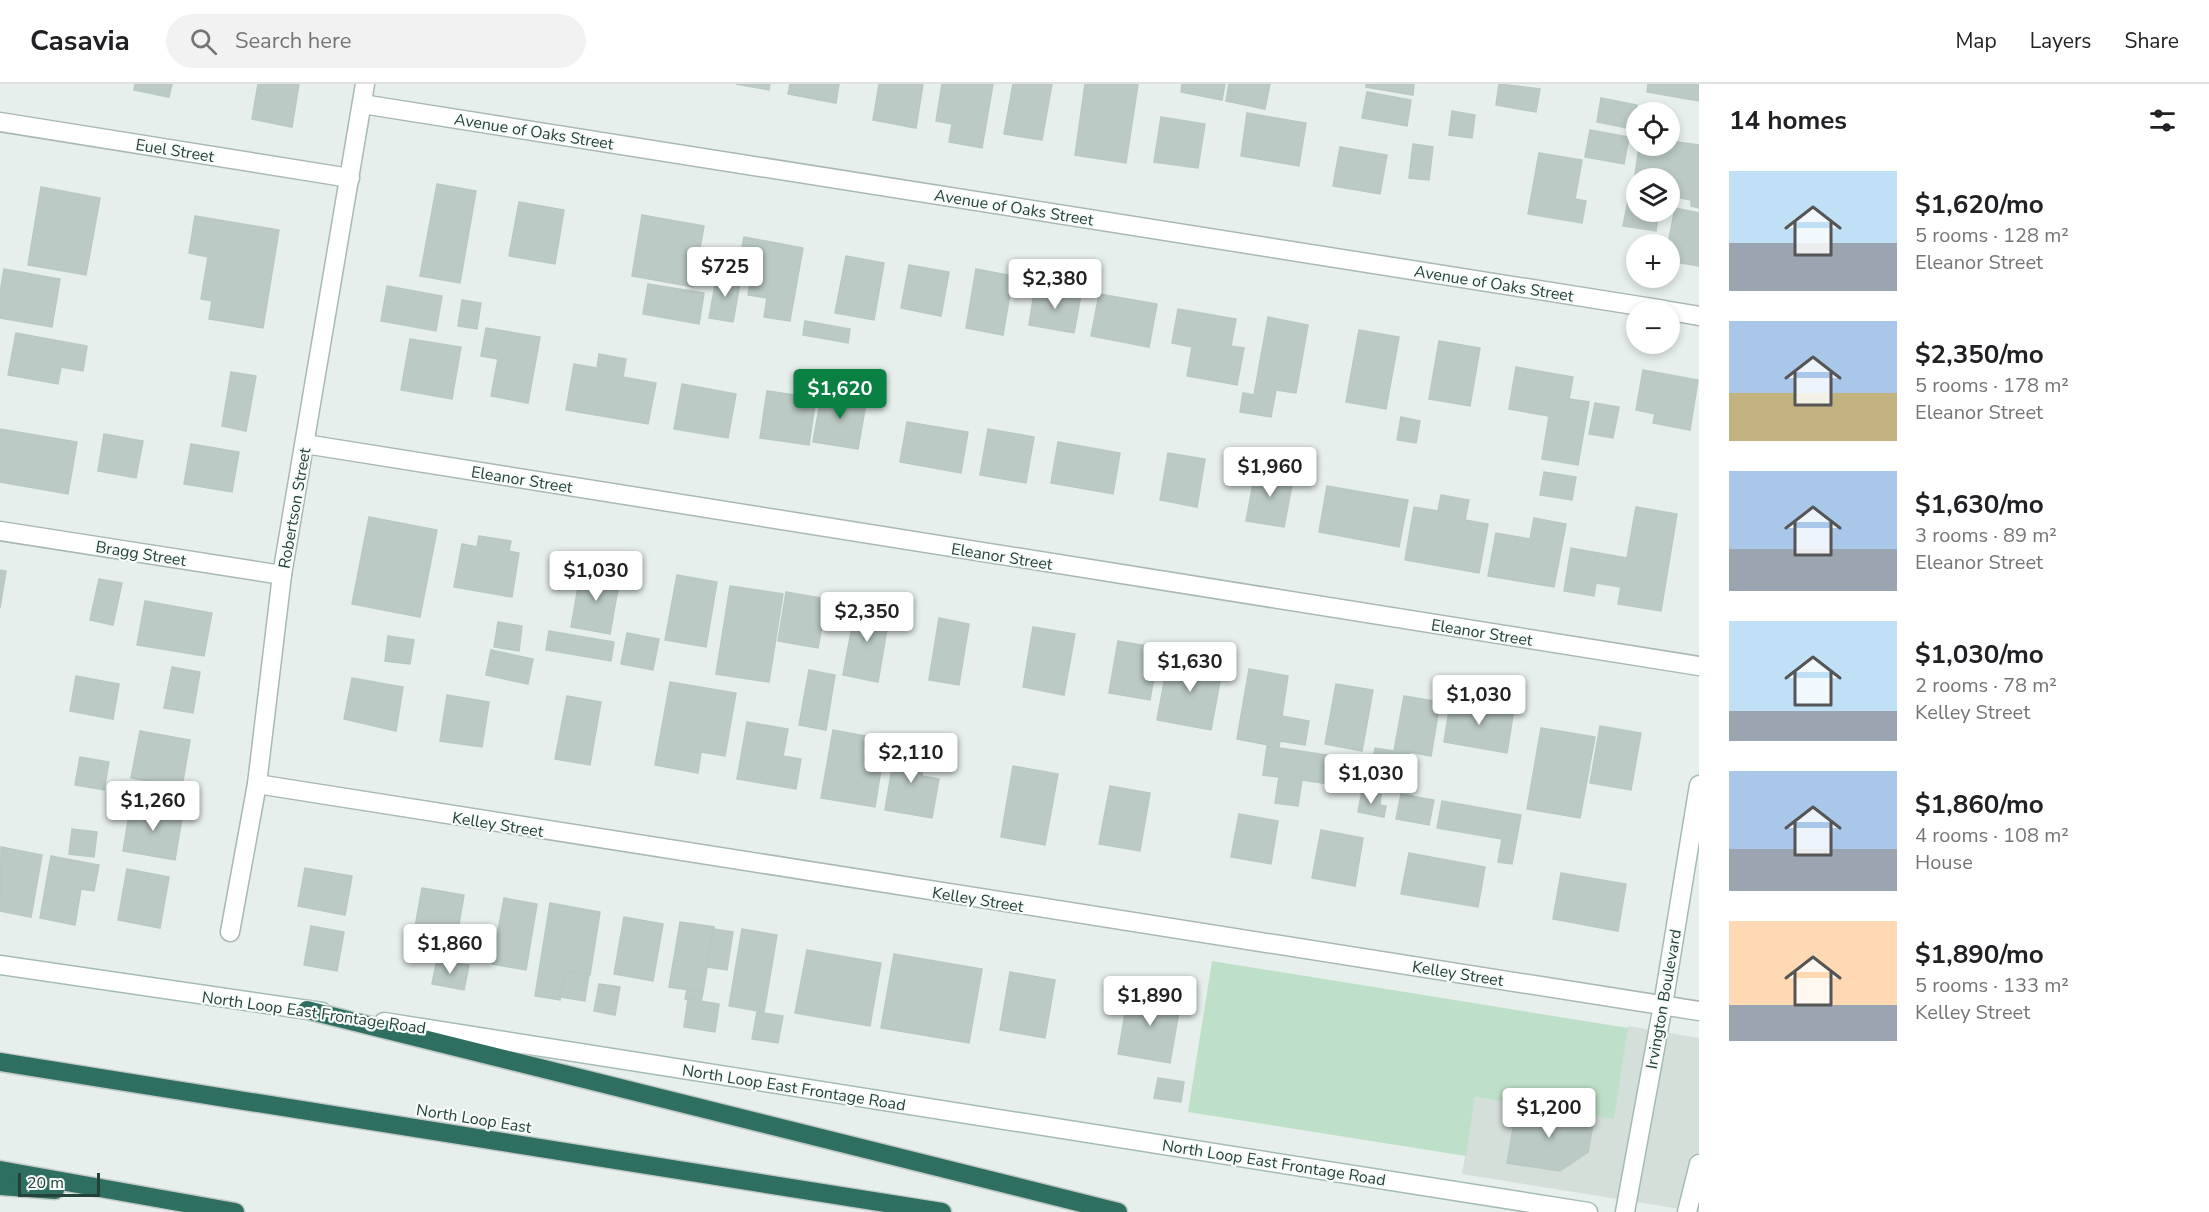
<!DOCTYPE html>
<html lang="en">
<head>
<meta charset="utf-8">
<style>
  body { margin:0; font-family:"Nunito Sans",sans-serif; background:#f2f2f2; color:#202124; height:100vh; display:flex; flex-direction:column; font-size:22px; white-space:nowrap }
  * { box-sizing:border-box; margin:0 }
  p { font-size:20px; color:#757577 }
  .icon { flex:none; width:33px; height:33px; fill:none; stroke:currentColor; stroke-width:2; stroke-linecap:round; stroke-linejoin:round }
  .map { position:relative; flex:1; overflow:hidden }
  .drawer { display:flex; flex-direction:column; background:#fff; width:510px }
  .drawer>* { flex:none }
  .buttons { position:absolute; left:1626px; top:18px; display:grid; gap:12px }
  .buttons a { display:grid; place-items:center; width:54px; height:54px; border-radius:50%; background:#fff; box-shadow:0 3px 9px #0003; font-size:30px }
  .scale { position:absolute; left:18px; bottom:15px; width:82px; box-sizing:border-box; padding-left:6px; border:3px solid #24423a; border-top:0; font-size:16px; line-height:21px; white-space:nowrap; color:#24423a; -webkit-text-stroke:4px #f7fbf9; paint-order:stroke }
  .price { position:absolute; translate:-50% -51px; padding:0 14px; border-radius:6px; background:#fff; color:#222; font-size:20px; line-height:39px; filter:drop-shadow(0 2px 3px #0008) }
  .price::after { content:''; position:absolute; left:50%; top:36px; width:18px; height:14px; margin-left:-9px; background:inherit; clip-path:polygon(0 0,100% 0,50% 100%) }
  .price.on { background:#0b8043; color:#fff }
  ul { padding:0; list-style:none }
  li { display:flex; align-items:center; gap:18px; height:150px; padding:0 30px }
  li span { display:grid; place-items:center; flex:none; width:168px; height:120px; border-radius:0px; color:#555 }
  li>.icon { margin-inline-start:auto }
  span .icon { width:72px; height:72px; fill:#fffc; stroke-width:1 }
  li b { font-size:26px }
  h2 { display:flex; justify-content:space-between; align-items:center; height:72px; padding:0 30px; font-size:26px }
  header { display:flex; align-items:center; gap:36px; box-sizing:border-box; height:84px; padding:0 30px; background:#fff; border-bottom:2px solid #e0e0e0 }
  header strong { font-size:28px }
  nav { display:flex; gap:33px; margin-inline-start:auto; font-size:21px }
  .search { width:420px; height:54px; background:#f2f2f2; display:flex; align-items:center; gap:15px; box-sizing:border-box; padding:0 21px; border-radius:33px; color:#757577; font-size:22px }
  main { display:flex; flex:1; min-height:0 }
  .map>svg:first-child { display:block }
</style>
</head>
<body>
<header>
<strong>Casavia</strong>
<div class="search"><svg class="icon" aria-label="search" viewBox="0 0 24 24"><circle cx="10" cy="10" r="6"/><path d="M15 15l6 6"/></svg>Search here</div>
<nav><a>Map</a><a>Layers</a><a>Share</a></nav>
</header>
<main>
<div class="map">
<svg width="1699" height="1128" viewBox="0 0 1699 1128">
  <rect width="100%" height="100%" fill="#e6efeb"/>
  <!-- built -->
  <polygon fill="#d4dfda" points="1628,942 1699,954 1699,1128 1462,1090 1475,1013 1613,1034"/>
  <!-- green -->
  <polygon fill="#bfe0c8" points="1212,877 1628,944 1614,1035 1475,1013 1466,1072 1188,1028"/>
  <!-- building -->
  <g fill="#bbcac4" stroke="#b8c9c2" stroke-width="1.5">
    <polygon points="135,0 172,0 169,13 134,6"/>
    <polygon points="258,0 299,0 292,43 252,35"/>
    <polygon points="736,0 770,0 769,6"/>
    <polygon points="790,0 839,0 836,19 788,10"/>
    <polygon points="879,0 923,0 916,44 873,36"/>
    <polygon points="942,0 993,0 982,64 949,58 952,40 936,37"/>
    <polygon points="1013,0 1052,0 1042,56 1004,50"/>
    <polygon points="1085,0 1138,0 1126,79 1075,71"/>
    <polygon points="1182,0 1225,0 1222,16 1181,8"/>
    <polygon points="1229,0 1270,0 1265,25 1226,17"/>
    <polygon points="1366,0 1414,0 1413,11 1366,3"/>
    <polygon points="1499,0 1540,5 1536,28 1496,21"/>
    <polygon points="1648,0 1699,0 1699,17 1647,8"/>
    <polygon points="1367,8 1411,16 1407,42 1362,34"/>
    <polygon points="1601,14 1637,21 1633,45 1597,38"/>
    <polygon points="1452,27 1475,31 1472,54 1449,51"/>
    <polygon points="1247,29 1306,39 1299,82 1241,72"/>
    <polygon points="1161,33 1205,40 1198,84 1154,78"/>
    <polygon points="1590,46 1629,53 1624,80 1585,73"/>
    <polygon points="1670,57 1699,61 1699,124 1691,122 1691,116 1670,112 1670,94 1636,94 1636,107 1633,107 1639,62 1670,62"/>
    <polygon points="1413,60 1433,63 1429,96 1409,94"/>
    <polygon points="1340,63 1387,71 1380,110 1333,102"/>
    <polygon points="1539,69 1582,76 1575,115 1586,117 1582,139 1528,130"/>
    <polygon points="437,100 476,107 460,199 420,192"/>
    <polygon points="41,103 100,114 86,191 28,181"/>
    <polygon points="1628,117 1636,119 1636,128 1659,128 1656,147 1623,142"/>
    <polygon points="519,118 564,126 555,180 509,172"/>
    <polygon points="1675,124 1699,129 1699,182 1670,177 1668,160"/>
    <polygon points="642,131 704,142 693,203 632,192"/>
    <polygon points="195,132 279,146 263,244 209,235 212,217 201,215 208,173 189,169"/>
    <polygon points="744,153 803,164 790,237 764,233 767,214 748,211 752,187 738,185"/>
    <polygon points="846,172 884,179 874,236 835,229"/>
    <polygon points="909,181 949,188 941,232 901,224"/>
    <polygon points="4,185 60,195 52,243 0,234 0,209"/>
    <polygon points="976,185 1013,192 1003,251 966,244"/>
    <polygon points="717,190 741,194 733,238 709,234"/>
    <polygon points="648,200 704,209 699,240 643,230"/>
    <polygon points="387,202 442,212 436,247 381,237"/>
    <polygon points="1035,203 1081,211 1074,249 1029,241"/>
    <polygon points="1099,210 1157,220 1149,263 1091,252"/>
    <polygon points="462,216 481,219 477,245 458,242"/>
    <polygon points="1178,225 1236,235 1231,262 1244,264 1237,301 1187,292 1192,263 1172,259"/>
    <polygon points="1268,233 1308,241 1296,309 1276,306 1271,333 1240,328 1243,309 1254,311"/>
    <polygon points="805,237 850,245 848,259 803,251"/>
    <polygon points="486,244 540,253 528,319 491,312 498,275 481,272"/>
    <polygon points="1359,246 1399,253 1386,325 1346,318"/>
    <polygon points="16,249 87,262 83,287 61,283 58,300 8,291"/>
    <polygon points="410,255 461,263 452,315 401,306"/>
    <polygon points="1439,257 1480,264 1470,322 1429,315"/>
    <polygon points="599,270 626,275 623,293 656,299 648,340 566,326 574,280 597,284"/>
    <polygon points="1516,283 1573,293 1569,315 1589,318 1578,381 1542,375 1549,332 1509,325"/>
    <polygon points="1643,286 1698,296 1690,346 1653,339 1655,330 1636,326"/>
    <polygon points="231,288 256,292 246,347 222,342"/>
    <polygon points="682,300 736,310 728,354 674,345"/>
    <polygon points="767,307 816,314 809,361 760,354"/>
    <polygon points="822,307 867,314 858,365 813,358"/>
    <polygon points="1595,319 1619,323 1613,354 1589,350"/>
    <polygon points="1401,333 1420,337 1416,359 1397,356"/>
    <polygon points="907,338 968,348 961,389 900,378"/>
    <polygon points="0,345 77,358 68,410 0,398"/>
    <polygon points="988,345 1034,353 1026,399 980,391"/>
    <polygon points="104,350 143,357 136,394 98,387"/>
    <polygon points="1058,358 1120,369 1113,410 1051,399"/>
    <polygon points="191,360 239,368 232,408 184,400"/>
    <polygon points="1168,369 1205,375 1197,423 1160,416"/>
    <polygon points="1256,384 1294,391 1284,443 1246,437"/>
    <polygon points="1544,388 1576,393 1572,416 1540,411"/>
    <polygon points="1327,402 1408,416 1399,463 1319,448"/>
    <polygon points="1441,411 1469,416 1465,436 1488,440 1479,489 1405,476 1414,423 1438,427"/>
    <polygon points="1636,423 1677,430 1661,527 1618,520 1621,503 1596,499 1594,512 1564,507 1571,464 1627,474"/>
    <polygon points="369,433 437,446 420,533 352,520"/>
    <polygon points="1534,434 1566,440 1554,503 1488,492 1496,449 1530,455"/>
    <polygon points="479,452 511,457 509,467 519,469 512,513 454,503 462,460 477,463"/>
    <polygon points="0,486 6,487 0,524"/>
    <polygon points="581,486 620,493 610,550 571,543"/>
    <polygon points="677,491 717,498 706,563 665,556"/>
    <polygon points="99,495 122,499 113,541 90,536"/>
    <polygon points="730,502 783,510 769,598 716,590"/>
    <polygon points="786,508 827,515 818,564 778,557"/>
    <polygon points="145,517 212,529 204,572 137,561"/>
    <polygon points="856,521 890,527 878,598 843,591"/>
    <polygon points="939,534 969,540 959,601 929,596"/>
    <polygon points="498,538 522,542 519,567 494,563"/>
    <polygon points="1033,543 1075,550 1064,611 1023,603"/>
    <polygon points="549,547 614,558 611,577 546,566"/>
    <polygon points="627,549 659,555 653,586 621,580"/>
    <polygon points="388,552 414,556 410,580 385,577"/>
    <polygon points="1118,557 1159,564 1150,616 1109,609"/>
    <polygon points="491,566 533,575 528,600 486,591"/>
    <polygon points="1169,571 1223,581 1211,646 1157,636"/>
    <polygon points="172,583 200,588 193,629 164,624"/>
    <polygon points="1249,585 1288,592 1282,632 1309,637 1305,661 1280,657 1279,663 1237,655"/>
    <polygon points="809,586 835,591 826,646 799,641"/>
    <polygon points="76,592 119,600 113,635 70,627"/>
    <polygon points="352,594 403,603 396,647 344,635"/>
    <polygon points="670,598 736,609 725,672 701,668 698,689 655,681"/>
    <polygon points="1336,600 1373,606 1362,667 1325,660"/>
    <polygon points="447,611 489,618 482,663 440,657"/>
    <polygon points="567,612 601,618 590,681 555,675"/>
    <polygon points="1404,612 1440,618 1431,672 1410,668 1404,704 1369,698 1375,664 1394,667"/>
    <polygon points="1451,614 1514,625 1507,669 1444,658"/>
    <polygon points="747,638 788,645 783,672 801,675 796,705 737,695"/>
    <polygon points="1600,642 1641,649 1631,706 1590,699"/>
    <polygon points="1541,644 1595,653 1580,734 1527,725"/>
    <polygon points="833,646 866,652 863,670 883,673 875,723 821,714"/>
    <polygon points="140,647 190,656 182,703 131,694"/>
    <polygon points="896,661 926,666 922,692 939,695 932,734 885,726"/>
    <polygon points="1267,662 1332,672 1328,700 1302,696 1298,722 1275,719 1279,693 1263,691"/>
    <polygon points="80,673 109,678 104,706 75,701"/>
    <polygon points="1013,682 1058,690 1045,761 1001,753"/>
    <polygon points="1110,702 1150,709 1140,767 1099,760"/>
    <polygon points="1362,707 1381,711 1380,721 1386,722 1384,733 1358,728"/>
    <polygon points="1401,710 1434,716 1429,741 1396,735"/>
    <polygon points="1442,717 1521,731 1512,780 1498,778 1502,755 1437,744"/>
    <polygon points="131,719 183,728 175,776 123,767"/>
    <polygon points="1239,730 1278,737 1271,780 1231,773"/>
    <polygon points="72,745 97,748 94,773 69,770"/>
    <polygon points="1321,746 1363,754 1355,802 1312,794"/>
    <polygon points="1,763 42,771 31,833 0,827"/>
    <polygon points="1409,769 1485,783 1478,823 1401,810"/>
    <polygon points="51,772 99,781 94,807 81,805 75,841 40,834"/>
    <polygon points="305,784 352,792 345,831 298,822"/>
    <polygon points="127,785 169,793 160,844 118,836"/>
    <polygon points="1561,789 1626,800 1618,847 1553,835"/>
    <polygon points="422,804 464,811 456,857 414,849"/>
    <polygon points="504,814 537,820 526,886 492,880"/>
    <polygon points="550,819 600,828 590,891 565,887 560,916 535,912"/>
    <polygon points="624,833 663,840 653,897 614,890"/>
    <polygon points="680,838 714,843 703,908 669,903"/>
    <polygon points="311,842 344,848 337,887 304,881"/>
    <polygon points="713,845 733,848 727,886 708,883"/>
    <polygon points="742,845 777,851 764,928 729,922"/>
    <polygon points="807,866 881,879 870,942 795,929"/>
    <polygon points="894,870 982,885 969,959 881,944"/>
    <polygon points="437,875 469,881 464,906 432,900"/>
    <polygon points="565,887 589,890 585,917 560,913"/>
    <polygon points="1010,888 1055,896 1045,954 1000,946"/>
    <polygon points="599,900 620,903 615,931 594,927"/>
    <polygon points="687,906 703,908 701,918 685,915"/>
    <polygon points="1129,907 1181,916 1170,979 1118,970"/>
    <polygon points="688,915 719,920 715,948 684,943"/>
    <polygon points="757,928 783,932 778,959 752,955"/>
    <polygon points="1158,994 1184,998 1181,1018 1154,1014"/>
    <polygon points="1517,1022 1594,1035 1588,1068 1560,1087 1507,1079"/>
  </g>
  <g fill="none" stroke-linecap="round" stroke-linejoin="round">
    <!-- street casing -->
    <g stroke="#a8b8b2" stroke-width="21">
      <g id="street">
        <polyline points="362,20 1665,226"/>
        <polyline points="0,38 350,94"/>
        <polyline points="1670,227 1699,232"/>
        <polyline points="305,360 1699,582"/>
        <polyline points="0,447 282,491"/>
        <polyline points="257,700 1699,927"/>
        <polyline points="230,848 257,700 282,491 365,0"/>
      </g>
    </g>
    <!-- secondary casing -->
    <g stroke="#a4bbb3" stroke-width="21">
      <g id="secondary">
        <polyline points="0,881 322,928"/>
        <polyline points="384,938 1588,1128"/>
        <polyline points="1625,1128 1663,921 1699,701"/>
        <polyline points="1687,1128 1699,1080"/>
      </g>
    </g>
    <!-- highway casing -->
    <g stroke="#c2cac8" stroke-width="21">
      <g id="highway">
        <polyline points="307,926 1118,1128"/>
        <polyline points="0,978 942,1128"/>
        <polyline points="0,1086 235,1128"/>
        <polyline points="0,1102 55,1106"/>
      </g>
    </g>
    <!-- street -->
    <use href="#street" stroke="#fff" stroke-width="18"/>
    <!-- secondary -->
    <use href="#secondary" stroke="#fff" stroke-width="18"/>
    <!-- highway -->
    <use href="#highway" stroke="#2f6f62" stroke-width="18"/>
  </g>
  <g text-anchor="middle" stroke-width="4.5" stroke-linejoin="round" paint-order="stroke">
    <!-- street labels -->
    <g font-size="16" fill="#24423a" stroke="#f7fbf9">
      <text transform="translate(534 47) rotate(9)" y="6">Avenue of Oaks Street</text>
      <text transform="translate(175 66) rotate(9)" y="6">Euel Street</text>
      <text transform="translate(1014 123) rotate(9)" y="6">Avenue of Oaks Street</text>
      <text transform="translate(1494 199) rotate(9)" y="6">Avenue of Oaks Street</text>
      <text transform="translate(522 395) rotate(9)" y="6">Eleanor Street</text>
      <text transform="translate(294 424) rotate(-80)" y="6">Robertson Street</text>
      <text transform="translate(141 469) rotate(9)" y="6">Bragg Street</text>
      <text transform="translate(1002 472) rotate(9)" y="6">Eleanor Street</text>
      <text transform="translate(1482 548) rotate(9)" y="6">Eleanor Street</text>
      <text transform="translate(498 740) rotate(9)" y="6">Kelley Street</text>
      <text transform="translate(978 815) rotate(9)" y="6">Kelley Street</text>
      <text transform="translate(1458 889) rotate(9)" y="6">Kelley Street</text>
      <text transform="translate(1663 915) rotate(-80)" y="6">Irvington Boulevard</text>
      <text transform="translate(314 928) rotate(8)" y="6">North Loop East Frontage Road</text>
      <text transform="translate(794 1003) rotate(9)" y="6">North Loop East Frontage Road</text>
      <text transform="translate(474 1034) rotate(9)" y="6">North Loop East</text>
      <text transform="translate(1274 1078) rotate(9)" y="6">North Loop East Frontage Road</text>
    </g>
  </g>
</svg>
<div class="buttons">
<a><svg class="icon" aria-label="locate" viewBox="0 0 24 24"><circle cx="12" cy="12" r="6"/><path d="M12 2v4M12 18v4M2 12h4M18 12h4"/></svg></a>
<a><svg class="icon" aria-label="layers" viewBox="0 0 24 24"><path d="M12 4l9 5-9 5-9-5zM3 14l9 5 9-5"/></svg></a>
<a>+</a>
<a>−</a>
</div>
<div class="scale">20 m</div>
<b class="price" style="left:725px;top:214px">$725</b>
<b class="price" style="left:1055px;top:226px">$2,380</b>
<b class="price on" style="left:840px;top:336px">$1,620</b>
<b class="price" style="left:1270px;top:414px">$1,960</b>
<b class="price" style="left:596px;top:518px">$1,030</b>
<b class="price" style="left:867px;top:559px">$2,350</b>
<b class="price" style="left:1190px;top:609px">$1,630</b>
<b class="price" style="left:1479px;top:642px">$1,030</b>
<b class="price" style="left:911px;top:700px">$2,110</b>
<b class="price" style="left:1371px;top:721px">$1,030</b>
<b class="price" style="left:153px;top:748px">$1,260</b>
<b class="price" style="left:450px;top:891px">$1,860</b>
<b class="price" style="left:1150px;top:943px">$1,890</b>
<b class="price" style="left:1549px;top:1055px">$1,200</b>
</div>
<section class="drawer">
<h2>14 homes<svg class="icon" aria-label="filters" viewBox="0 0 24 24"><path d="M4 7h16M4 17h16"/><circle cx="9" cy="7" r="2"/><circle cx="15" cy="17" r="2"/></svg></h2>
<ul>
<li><span style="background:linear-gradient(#bfe0f5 60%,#9aa5b1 0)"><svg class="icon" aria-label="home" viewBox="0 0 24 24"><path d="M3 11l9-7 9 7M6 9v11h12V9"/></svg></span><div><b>$1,620/mo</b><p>5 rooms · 128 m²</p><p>Eleanor Street</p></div></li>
<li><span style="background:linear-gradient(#a9c7e8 60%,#c2b280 0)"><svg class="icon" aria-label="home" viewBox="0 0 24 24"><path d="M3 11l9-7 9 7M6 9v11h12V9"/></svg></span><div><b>$2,350/mo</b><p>5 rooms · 178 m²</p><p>Eleanor Street</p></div></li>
<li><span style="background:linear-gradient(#a9c7e8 65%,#9aa5b1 0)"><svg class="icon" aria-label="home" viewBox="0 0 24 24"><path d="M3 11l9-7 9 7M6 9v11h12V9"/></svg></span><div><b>$1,630/mo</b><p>3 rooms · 89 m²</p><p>Eleanor Street</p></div></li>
<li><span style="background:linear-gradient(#bfe0f5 75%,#9aa5b1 0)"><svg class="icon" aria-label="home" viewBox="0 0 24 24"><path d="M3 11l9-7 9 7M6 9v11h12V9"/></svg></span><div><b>$1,030/mo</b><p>2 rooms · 78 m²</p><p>Kelley Street</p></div></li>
<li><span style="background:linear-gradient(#a9c7e8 65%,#9aa5b1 0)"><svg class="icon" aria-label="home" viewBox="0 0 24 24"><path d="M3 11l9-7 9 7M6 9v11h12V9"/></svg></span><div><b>$1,860/mo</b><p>4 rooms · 108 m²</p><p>House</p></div></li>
<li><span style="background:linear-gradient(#ffd9b3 70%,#9aa5b1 0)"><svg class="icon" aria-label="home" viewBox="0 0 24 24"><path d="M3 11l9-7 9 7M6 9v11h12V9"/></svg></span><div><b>$1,890/mo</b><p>5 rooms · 133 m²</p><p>Kelley Street</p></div></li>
</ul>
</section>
</main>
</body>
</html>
